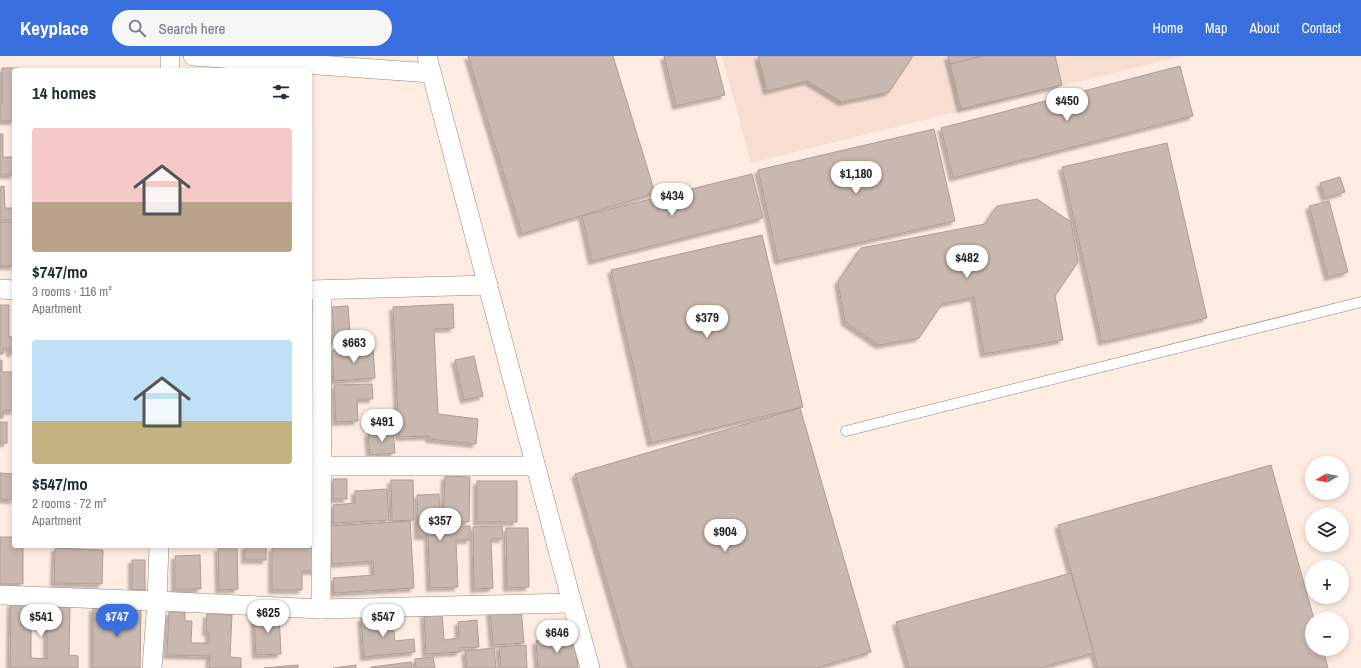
<!DOCTYPE html>
<html lang="en">
<head>
<meta charset="utf-8">
<style>
  body { margin:0; font-family:"Archivo Narrow",sans-serif; background:#f6f6f7; color:#1f2937; height:100vh; display:flex; flex-direction:column; font-size:15px; white-space:nowrap }
  * { box-sizing:border-box; margin:0 }
  p { font-size:13px; color:#747a83 }
  .icon { flex:none; width:22px; height:22px; fill:none; stroke:currentColor; stroke-width:2; stroke-linecap:round; stroke-linejoin:round }
  .map { position:relative; flex:1; overflow:hidden }
  .drawer { position:absolute; left:12px; top:12px; width:300px; height:480px; display:flex; flex-direction:column; background:#fff; border-radius:4px; box-shadow:0 2px 6px #0003 }
  .drawer>* { flex:none }
  .needle { width:26px; rotate:261deg }
  .fabs { position:absolute; left:1305px; top:400px; display:grid; gap:8px }
  .fabs a { display:grid; place-items:center; width:44px; height:44px; border-radius:50%; background:#fff; box-shadow:0 2px 6px #0003; font-size:20px }
  .price { position:absolute; translate:-50% -34px; padding:0 9px; border-radius:14px; background:#fff; color:#222; font-size:13px; line-height:26px; filter:drop-shadow(0 1px 2px #0008) }
  .price::after { content:''; position:absolute; left:50%; top:24px; width:12px; height:9px; margin-left:-6px; background:inherit; clip-path:polygon(0 0,100% 0,50% 100%) }
  .price.selected { background:#3a6fdf; color:#fff }
  ul { padding:0; list-style:none }
  li { display:grid; align-content:center; gap:8px; height:212px; padding:0 20px }
  li span { display:grid; place-items:center; height:124px; border-radius:4px; color:#555 }
  li>.icon { margin-inline-start:auto }
  span .icon { width:72px; height:72px; fill:#fffc; stroke-width:1 }
  li b { font-size:17px }
  h2 { display:flex; justify-content:space-between; align-items:center; height:48px; padding:0 20px; font-size:17px }
  header { display:flex; align-items:center; gap:24px; box-sizing:border-box; height:56px; padding:0 20px; background:#3a6fdf; color:#fff }
  header strong { font-size:19px }
  nav { display:flex; gap:22px; margin-inline-start:auto; font-size:14px }
  .search { width:280px; height:36px; background:#f6f6f7; display:flex; align-items:center; gap:10px; box-sizing:border-box; padding:0 14px; border-radius:22px; color:#747a83; font-size:15px }
  .map>svg:first-child { display:block }
</style>
</head>
<body>
<header>
<strong>Keyplace</strong>
<div class="search"><svg class="icon" aria-label="search" viewBox="0 0 24 24"><circle cx="10" cy="10" r="6"/><path d="M15 15l6 6"/></svg>Search here</div>
<nav><a>Home</a><a>Map</a><a>About</a><a>Contact</a></nav>
</header>
<div class="map">
<svg width="1361" height="612" viewBox="0 0 1361 612">
  <defs>
    <filter id="shadow"><feDropShadow dx="-3.5" dy="3.5" stdDeviation="1" flood-color="#0004"/></filter>
  </defs>
  <rect width="100%" height="100%" fill="#feece2"/>
  <!-- built -->
  <polygon fill="#f7ded1" points="722,0 1182,0 751,107"/>
  <!-- building -->
  <g fill="#c9b8af" stroke="#ae9d94" filter="url(#shadow)">
    <polygon points="468,0 613,0 655,137 522,178"/>
    <polygon points="664,0 715,0 725,39 676,50"/>
    <polygon points="758,0 913,0 889,36 842,46 808,25 767,35"/>
    <polygon points="948,0 983,0 950,8"/>
    <polygon points="983,0 1055,0 1062,29 961,53 950,8"/>
    <polygon points="1180,10 1193,60 953,122 941,72"/>
    <polygon points="2,12 19,12 19,14 14,14 14,65 0,65 0,48 2,48"/>
    <polygon points="934,73 955,165 778,205 758,114"/>
    <polygon points="0,78 3,78 3,101 14,101 14,119 0,119"/>
    <polygon points="1167,87 1207,262 1102,286 1062,111"/>
    <polygon points="752,118 763,162 592,205 582,160"/>
    <polygon points="1340,121 1345,136 1325,142 1320,127"/>
    <polygon points="4,130 5,152 14,152 14,164 0,164 0,131"/>
    <polygon points="1037,143 1071,166 1078,206 1055,240 1063,284 984,298 974,241 942,248 919,282 879,289 845,266 838,226 861,192 985,168 997,150"/>
    <polygon points="1329,145 1348,216 1328,221 1309,150"/>
    <rect x="0" y="166" width="14" height="44"/>
    <polygon points="762,179 803,351 651,387 611,214"/>
    <polygon points="453,248 454,272 434,273 438,358 478,363 476,388 429,383 429,380 399,381 393,251"/>
    <polygon points="0,249 9,249 9,281 14,281 14,297 10,297 10,292 3,292 3,298 0,298"/>
    <polygon points="348,250 350,277 359,276 359,283 335,285 332,251"/>
    <polygon points="373,291 375,322 334,325 332,294"/>
    <polygon points="317,297 319,380 310,380 310,298"/>
    <polygon points="474,300 483,340 464,344 455,304"/>
    <polygon points="0,304 2,304 2,316 14,316 14,355 3,355 3,362 0,362"/>
    <polygon points="372,328 373,343 357,343 358,365 336,366 334,329"/>
    <polygon points="800,352 871,596 816,612 632,612 575,418"/>
    <rect x="0" y="366" width="7" height="21"/>
    <polygon points="393,374 395,397 370,399 368,377"/>
    <rect x="310" y="384" width="2" height="20"/>
    <polygon points="1271,409 1314,563 1312,563 1312,593 1323,593 1328,612 1098,612 1058,469"/>
    <polygon points="0,417 14,418 14,444 0,443"/>
    <polygon points="445,420 470,421 469,466 443,465"/>
    <rect x="333" y="423" width="14" height="20"/>
    <polygon points="391,424 413,424 414,464 392,465"/>
    <rect x="477" y="425" width="40" height="41"/>
    <polygon points="387,433 389,464 334,467 333,449 355,447 355,435"/>
    <polygon points="439,438 440,471 470,470 470,484 456,484 458,531 430,532 428,480 418,480 417,439"/>
    <polygon points="410,465 414,532 334,537 333,522 374,519 373,505 332,508 330,470"/>
    <polygon points="502,470 503,483 491,483 493,532 474,533 473,471"/>
    <polygon points="506,472 528,472 529,531 507,532"/>
    <polygon points="0,481 14,481 14,490 23,490 23,528 0,528"/>
    <rect x="245" y="490" width="21" height="14"/>
    <polygon points="237,491 238,533 219,534 218,492"/>
    <polygon points="55,492 103,494 102,528 54,527"/>
    <polygon points="272,492 317,492 317,515 302,515 302,534 272,534"/>
    <polygon points="200,499 201,533 175,533 175,500"/>
    <rect x="132" y="504" width="13" height="30"/>
    <polygon points="1071,517 1094,597 1040,612 909,612 896,566"/>
    <polygon points="11,547 31,547 31,602 47,603 47,548 70,549 69,599 78,600 78,612 10,612"/>
    <polygon points="93,552 141,552 140,612 93,612"/>
    <polygon points="521,552 524,587 493,589 490,554"/>
    <polygon points="169,556 185,556 185,565 192,565 191,587 209,587 209,576 206,576 207,558 232,559 230,601 241,602 241,612 209,612 210,600 167,599"/>
    <polygon points="279,557 281,598 256,599 254,558"/>
    <polygon points="442,557 444,584 459,582 458,566 477,564 479,591 460,592 460,596 426,598 424,558"/>
    <polygon points="392,558 395,585 414,583 415,596 364,601 361,562"/>
    <polygon points="575,581 578,612 538,612 536,585"/>
    <polygon points="526,589 527,612 501,612 499,591"/>
    <polygon points="494,592 496,612 467,612 465,595"/>
    <polygon points="433,601 435,612 416,612 415,603"/>
    <polygon points="411,606 412,612 371,612 371,611"/>
    <polygon points="298,609 298,612 264,612"/>
    <polygon points="356,609 356,612 333,612"/>
  </g>
  <g fill="none" stroke-linecap="round" stroke-linejoin="round">
    <!-- service casing -->
    <g stroke="#94847b" stroke-width="11">
      <polyline id="service" points="846,375 1361,246"/>
    </g>
    <!-- minor casing -->
    <g stroke="#94847b" stroke-width="20">
      <g id="minor">
        <polyline points="193,0 431,17"/>
        <polyline points="427,0 572,547 590,612"/>
        <polyline points="170,14 170,0"/>
        <polyline points="0,233 14,234"/>
        <polyline points="310,234 488,229"/>
        <polyline points="321,410 535,410"/>
        <polyline points="0,539 157,545 321,553 572,547"/>
        <polyline points="321,553 322,234"/>
        <polyline points="152,612 157,545 159,490"/>
      </g>
    </g>
    <!-- service -->
    <use href="#service" stroke="#fff" stroke-width="10"/>
    <!-- minor -->
    <use href="#minor" stroke="#fff" stroke-width="19"/>
  </g>
</svg>
<div class="fabs">
<a><svg class="needle" viewBox="-14 -14 28 28"><path d="M0-13l5 13h-10z" fill="#e53935"/><path d="M0 13l5-13h-10z" fill="#747a83"/></svg></a>
<a><svg class="icon" aria-label="layers" viewBox="0 0 24 24"><path d="M12 4l9 5-9 5-9-5zM3 14l9 5 9-5"/></svg></a>
<a>+</a>
<a>−</a>
</div>
<b class="price" style="left:1067px;top:66px">$450</b>
<b class="price" style="left:856px;top:139px">$1,180</b>
<b class="price" style="left:672px;top:161px">$434</b>
<b class="price" style="left:967px;top:223px">$482</b>
<b class="price" style="left:707px;top:283px">$379</b>
<b class="price" style="left:354px;top:308px">$663</b>
<b class="price" style="left:382px;top:387px">$491</b>
<b class="price" style="left:440px;top:486px">$357</b>
<b class="price" style="left:725px;top:497px">$904</b>
<b class="price" style="left:268px;top:578px">$625</b>
<b class="price" style="left:41px;top:582px">$541</b>
<b class="price selected" style="left:117px;top:582px">$747</b>
<b class="price" style="left:383px;top:582px">$547</b>
<b class="price" style="left:557px;top:598px">$646</b>
<section class="drawer">
<h2>14 homes<svg class="icon" aria-label="filters" viewBox="0 0 24 24"><path d="M4 7h16M4 17h16"/><circle cx="9" cy="7" r="2"/><circle cx="15" cy="17" r="2"/></svg></h2>
<ul>
<li><span style="background:linear-gradient(#f6c9c9 60%,#b9a48a 0)"><svg class="icon" aria-label="home" viewBox="0 0 24 24"><path d="M3 11l9-7 9 7M6 9v11h12V9"/></svg></span><div><b>$747/mo</b><p>3 rooms · 116 m²</p><p>Apartment</p></div></li>
<li><span style="background:linear-gradient(#bfe0f5 65%,#c2b280 0)"><svg class="icon" aria-label="home" viewBox="0 0 24 24"><path d="M3 11l9-7 9 7M6 9v11h12V9"/></svg></span><div><b>$547/mo</b><p>2 rooms · 72 m²</p><p>Apartment</p></div></li>
</ul>
</section>
</div>
</body>
</html>
